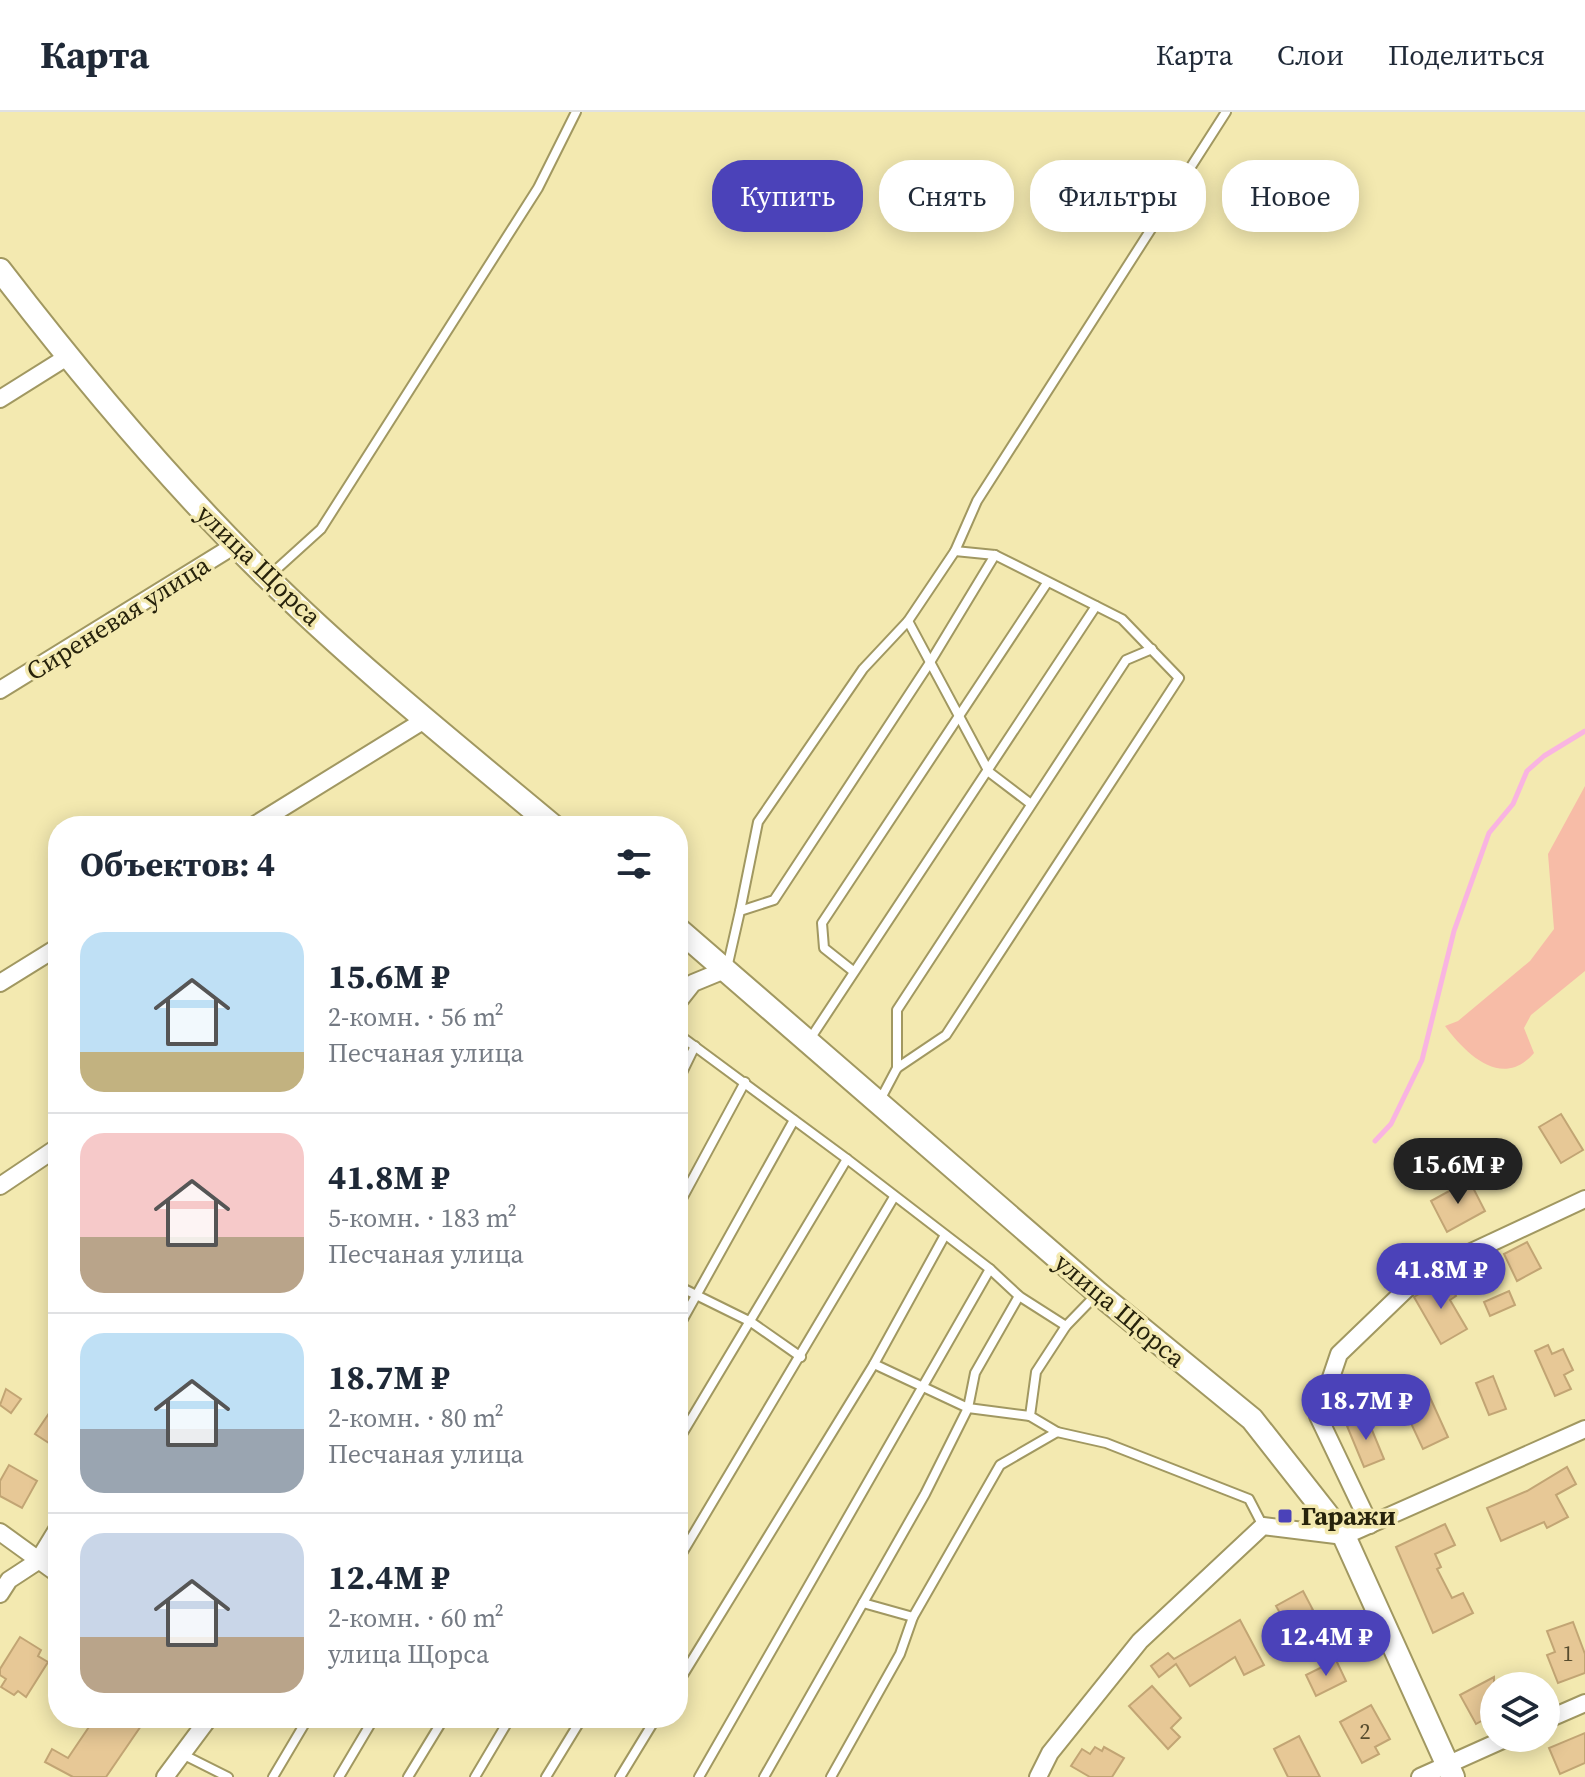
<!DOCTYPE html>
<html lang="ru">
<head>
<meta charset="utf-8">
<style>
  body { margin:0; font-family:"Source Serif 4",serif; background:#f2f2f3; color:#1f2937; height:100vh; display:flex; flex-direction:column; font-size:30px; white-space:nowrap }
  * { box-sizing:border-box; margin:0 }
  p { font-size:26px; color:#747a83 }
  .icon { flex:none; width:44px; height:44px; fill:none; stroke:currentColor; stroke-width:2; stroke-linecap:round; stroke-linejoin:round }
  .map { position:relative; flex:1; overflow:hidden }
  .side { position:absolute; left:48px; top:704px; width:640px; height:912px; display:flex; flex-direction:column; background:#fff; border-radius:32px; box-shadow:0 4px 20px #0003 }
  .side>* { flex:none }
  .banner { position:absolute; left:712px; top:48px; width:752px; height:72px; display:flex; gap:16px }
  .fabs { position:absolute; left:1480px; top:1560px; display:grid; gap:16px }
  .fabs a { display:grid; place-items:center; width:80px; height:80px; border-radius:50%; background:#fff; box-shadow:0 4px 20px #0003; font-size:40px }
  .price { position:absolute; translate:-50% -68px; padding:0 18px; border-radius:28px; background:#4b42b9; color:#fff; font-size:26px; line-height:52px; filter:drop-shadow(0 2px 4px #0008) }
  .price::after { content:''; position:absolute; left:50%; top:48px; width:24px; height:18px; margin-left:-12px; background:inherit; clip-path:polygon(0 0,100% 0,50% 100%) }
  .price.on { background:#222; color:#fff }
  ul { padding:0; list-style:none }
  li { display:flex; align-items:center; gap:24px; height:200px; padding:0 32px }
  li+li { border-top:2px solid #e0e1e3 }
  li span { display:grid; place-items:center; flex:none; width:224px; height:160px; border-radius:24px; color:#555 }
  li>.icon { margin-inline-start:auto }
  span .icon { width:96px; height:96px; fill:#fffc; stroke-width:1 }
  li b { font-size:34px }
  h2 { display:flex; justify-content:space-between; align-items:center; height:96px; padding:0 32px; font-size:34px }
  .tag { padding:0 28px; border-radius:32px; background:#fff; box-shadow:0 4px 20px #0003; font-size:28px; line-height:72px }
  .tag.on { background:#4b42b9; color:#fff }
  header { display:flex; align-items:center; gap:48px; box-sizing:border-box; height:112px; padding:0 40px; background:#fff; border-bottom:2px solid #e0e1e3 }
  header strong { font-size:38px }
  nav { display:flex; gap:44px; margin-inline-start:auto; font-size:28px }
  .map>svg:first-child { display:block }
</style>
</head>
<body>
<header>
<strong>Карта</strong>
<nav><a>Карта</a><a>Слои</a><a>Поделиться</a></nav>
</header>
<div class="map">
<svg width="1585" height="1665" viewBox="0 0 1585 1665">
  <rect width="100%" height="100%" fill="#f3e9b0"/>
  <!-- green -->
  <path fill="#f7bca7" d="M1585 674V859L1531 903 1524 916 1534 941C1502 978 1466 942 1445 914L1458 909 1530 849 1554 817 1548 742Z"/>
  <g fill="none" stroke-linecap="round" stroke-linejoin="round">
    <!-- stream -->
    <polyline stroke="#f9b4e1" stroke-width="5" points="1375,1029 1391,1012 1422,948 1454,819 1489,721 1513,692 1527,659 1544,644 1585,619"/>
  </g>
  <!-- building -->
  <g fill="#e7c896" stroke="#c2a574" stroke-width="2">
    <polygon points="1561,1002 1583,1038 1561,1051 1539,1015"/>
    <polygon points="1469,1068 1485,1099 1447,1120 1431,1089"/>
    <polygon points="1527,1130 1541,1156 1517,1169 1504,1142"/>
    <polygon points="1446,1166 1456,1184 1450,1188 1467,1217 1441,1232 1414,1185"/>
    <polygon points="1509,1179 1515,1193 1490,1204 1484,1190"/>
    <polygon points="1548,1233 1552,1242 1563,1237 1573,1258 1564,1263 1571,1277 1555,1284 1535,1239"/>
    <polygon points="1493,1264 1506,1297 1489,1303 1476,1271"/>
    <polygon points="6,1277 21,1287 11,1301 0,1293"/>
    <polygon points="1428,1281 1448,1325 1423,1337 1402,1292"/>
    <polygon points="58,1288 58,1337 35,1322"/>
    <polygon points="1367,1306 1384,1347 1364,1355 1347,1314"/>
    <polygon points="9,1353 37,1369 22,1396 0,1384 0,1369"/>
    <polygon points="1567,1355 1576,1372 1556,1383 1568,1405 1547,1416 1544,1410 1501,1429 1487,1396 1527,1379"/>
    <polygon points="1445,1412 1455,1433 1435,1442 1441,1455 1437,1457 1452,1486 1463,1481 1473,1501 1433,1521 1396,1435"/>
    <polygon points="1303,1479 1313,1498 1286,1512 1276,1494"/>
    <polygon points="1240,1508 1264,1553 1244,1563 1235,1545 1190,1574 1176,1552 1159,1565 1151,1554 1168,1541 1174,1547"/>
    <polygon points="1573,1510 1585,1542 1585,1561 1558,1571 1547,1543 1555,1540 1547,1519"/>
    <polygon points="20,1525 41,1538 38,1544 48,1550 26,1585 18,1579 14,1583 1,1575 6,1567 0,1563 0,1557"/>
    <polygon points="1336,1548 1346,1569 1316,1584 1306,1563"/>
    <polygon points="1494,1565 1494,1602 1476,1612 1460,1583"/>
    <polygon points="1152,1574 1181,1606 1171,1616 1180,1625 1168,1637 1129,1594"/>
    <polygon points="1371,1593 1390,1627 1375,1635 1379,1642 1362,1651 1340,1610"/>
    <polygon points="95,1606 136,1606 143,1611 106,1665 73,1665 45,1650 52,1637 68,1646"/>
    <polygon points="1585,1621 1585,1651 1560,1662 1549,1636"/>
    <polygon points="1299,1624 1320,1665 1288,1665 1274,1637"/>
    <polygon points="1095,1635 1102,1639 1104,1635 1124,1646 1112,1665 1090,1665 1071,1654 1082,1637 1090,1642"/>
  </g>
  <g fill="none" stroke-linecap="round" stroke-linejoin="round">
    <!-- lane casing -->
    <g stroke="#a19861" stroke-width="12">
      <g id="lane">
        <polyline points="955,439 977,389 1226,0"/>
        <polyline points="268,465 321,417 538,76 576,0"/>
        <polyline points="908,509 989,660 1031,692"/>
        <polyline points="740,799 758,710 863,557 908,509 955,439 995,443 1122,507 1179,566 946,923 897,956 879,990"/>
        <polyline points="727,856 740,799 774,788 929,552 995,443"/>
        <polyline points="853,859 824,836 822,811 1047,471"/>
        <polyline points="678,922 847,1047 990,1157 1019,1184 1066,1214"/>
        <polyline points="810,927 1096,494"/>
        <polyline points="897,956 897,898 1126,548 1152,537"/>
        <polyline points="678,969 695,934"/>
        <polyline points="678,1094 745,970"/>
        <polyline points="945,1123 874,1252 968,1296 1030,1304"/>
        <polyline points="678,1174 751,1210 801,1245"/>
        <polyline points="678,1216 794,1008"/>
        <polyline points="1057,1320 1106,1331 1249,1387 1263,1414"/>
        <polyline points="678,1329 847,1047"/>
        <polyline points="678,1448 894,1085"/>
        <polyline points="863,1491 913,1505"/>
        <polyline points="678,1571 874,1252"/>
        <polyline points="182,1642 228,1665"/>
        <polyline points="273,1665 308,1606"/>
        <polyline points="339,1665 374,1606"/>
        <polyline points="408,1665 444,1606"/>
        <polyline points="475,1665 510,1606"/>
        <polyline points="546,1665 582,1606"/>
        <polyline points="620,1665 656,1606"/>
        <polyline points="699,1665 990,1157"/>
        <polyline points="764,1665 925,1382 968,1296 975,1261 1019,1184"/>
        <polyline points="831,1665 900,1542 913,1505 1000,1353 1057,1320 1030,1304 1036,1260 1066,1214 1097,1182"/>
      </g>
    </g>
    <!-- street casing -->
    <g stroke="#a19861" stroke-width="20">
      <g id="street">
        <polyline points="0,287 67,245"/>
        <polyline points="0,578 235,433"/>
        <polyline points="253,714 426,607"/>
        <polyline points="0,871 58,835"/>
        <polyline points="678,890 693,871 727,857"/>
        <polyline points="0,1074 58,1035"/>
        <polyline points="1370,1413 1318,1304 1339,1242 1420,1164 1585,1087"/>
        <polyline points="0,1420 58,1462"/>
        <polyline points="0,1482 9,1468 38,1449 58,1416"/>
        <polyline points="1546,1608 1585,1591"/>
        <polyline points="165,1665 209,1606"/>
        <polyline points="1038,1665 1050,1641 1140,1529 1263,1414 1344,1424 1585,1317"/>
        <polyline points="1420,1665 1507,1626"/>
      </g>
    </g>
    <!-- secondary casing -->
    <g stroke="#a19861" stroke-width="26">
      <g id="secondary">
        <path d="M0 158C83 266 169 369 266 464 356 553 456 633 553 714"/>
        <polyline points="678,817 1098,1181 1252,1307 1344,1424 1453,1665"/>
      </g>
    </g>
    <!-- lane -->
    <use href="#lane" stroke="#fff" stroke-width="8"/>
    <!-- street -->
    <use href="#street" stroke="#fff" stroke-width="16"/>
    <!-- secondary -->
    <use href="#secondary" stroke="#fff" stroke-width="22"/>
  </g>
  <!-- markers -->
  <rect fill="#4b42b9" stroke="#f3e9b0" stroke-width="3" x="1277" y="1396" width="16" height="16" rx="4"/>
  <g text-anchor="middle" stroke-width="7" stroke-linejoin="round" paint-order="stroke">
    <!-- number labels -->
    <g font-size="22" fill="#574c2e">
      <text x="1568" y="1549">1</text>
      <text x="1365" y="1627">2</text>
    </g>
    <!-- street labels -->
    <g font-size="26" fill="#27230c" stroke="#f3e9b0">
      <text transform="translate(259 453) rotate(44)" y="9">улица Щорса</text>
      <text transform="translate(118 506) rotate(-32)" y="9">Сиреневая улица</text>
      <text transform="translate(1120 1198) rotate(40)" y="9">улица Щорса</text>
    </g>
    <!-- poi labels -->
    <g font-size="26" font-weight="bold" fill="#27230c" stroke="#f3e9b0" text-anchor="start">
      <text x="1301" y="1413">Гаражи</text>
    </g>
  </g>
</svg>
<div class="fabs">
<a><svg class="icon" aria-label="layers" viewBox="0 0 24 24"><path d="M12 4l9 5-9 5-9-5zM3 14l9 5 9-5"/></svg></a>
</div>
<b class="price on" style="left:1458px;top:1094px">15.6M ₽</b>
<b class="price" style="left:1441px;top:1199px">41.8M ₽</b>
<b class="price" style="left:1366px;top:1330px">18.7M ₽</b>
<b class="price" style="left:1326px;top:1566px">12.4M ₽</b>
<div class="banner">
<a class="tag on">Купить</a>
<a class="tag">Снять</a>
<a class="tag">Фильтры</a>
<a class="tag">Новое</a>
</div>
<section class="side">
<h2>Объектов: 4<svg class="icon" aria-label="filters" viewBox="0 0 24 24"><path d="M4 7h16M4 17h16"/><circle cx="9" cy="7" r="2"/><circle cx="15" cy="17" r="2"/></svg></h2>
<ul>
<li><span style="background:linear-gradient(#bfe0f5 75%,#c2b280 0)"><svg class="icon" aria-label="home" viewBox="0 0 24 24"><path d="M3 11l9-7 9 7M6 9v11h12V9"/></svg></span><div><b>15.6M ₽</b><p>2-комн. · 56 m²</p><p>Песчаная улица</p></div></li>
<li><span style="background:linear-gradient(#f6c9c9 65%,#b9a48a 0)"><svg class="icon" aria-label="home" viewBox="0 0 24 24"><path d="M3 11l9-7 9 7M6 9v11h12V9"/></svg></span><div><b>41.8M ₽</b><p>5-комн. · 183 m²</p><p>Песчаная улица</p></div></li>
<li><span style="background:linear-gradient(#bfe0f5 60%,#9aa5b1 0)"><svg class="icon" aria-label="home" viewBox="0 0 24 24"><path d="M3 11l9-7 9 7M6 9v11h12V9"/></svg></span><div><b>18.7M ₽</b><p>2-комн. · 80 m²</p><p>Песчаная улица</p></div></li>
<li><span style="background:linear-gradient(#c9d6e8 65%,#b9a48a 0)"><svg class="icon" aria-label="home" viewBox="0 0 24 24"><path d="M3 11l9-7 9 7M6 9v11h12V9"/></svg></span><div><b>12.4M ₽</b><p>2-комн. · 60 m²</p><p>улица Щорса</p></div></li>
</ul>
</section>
</div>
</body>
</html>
